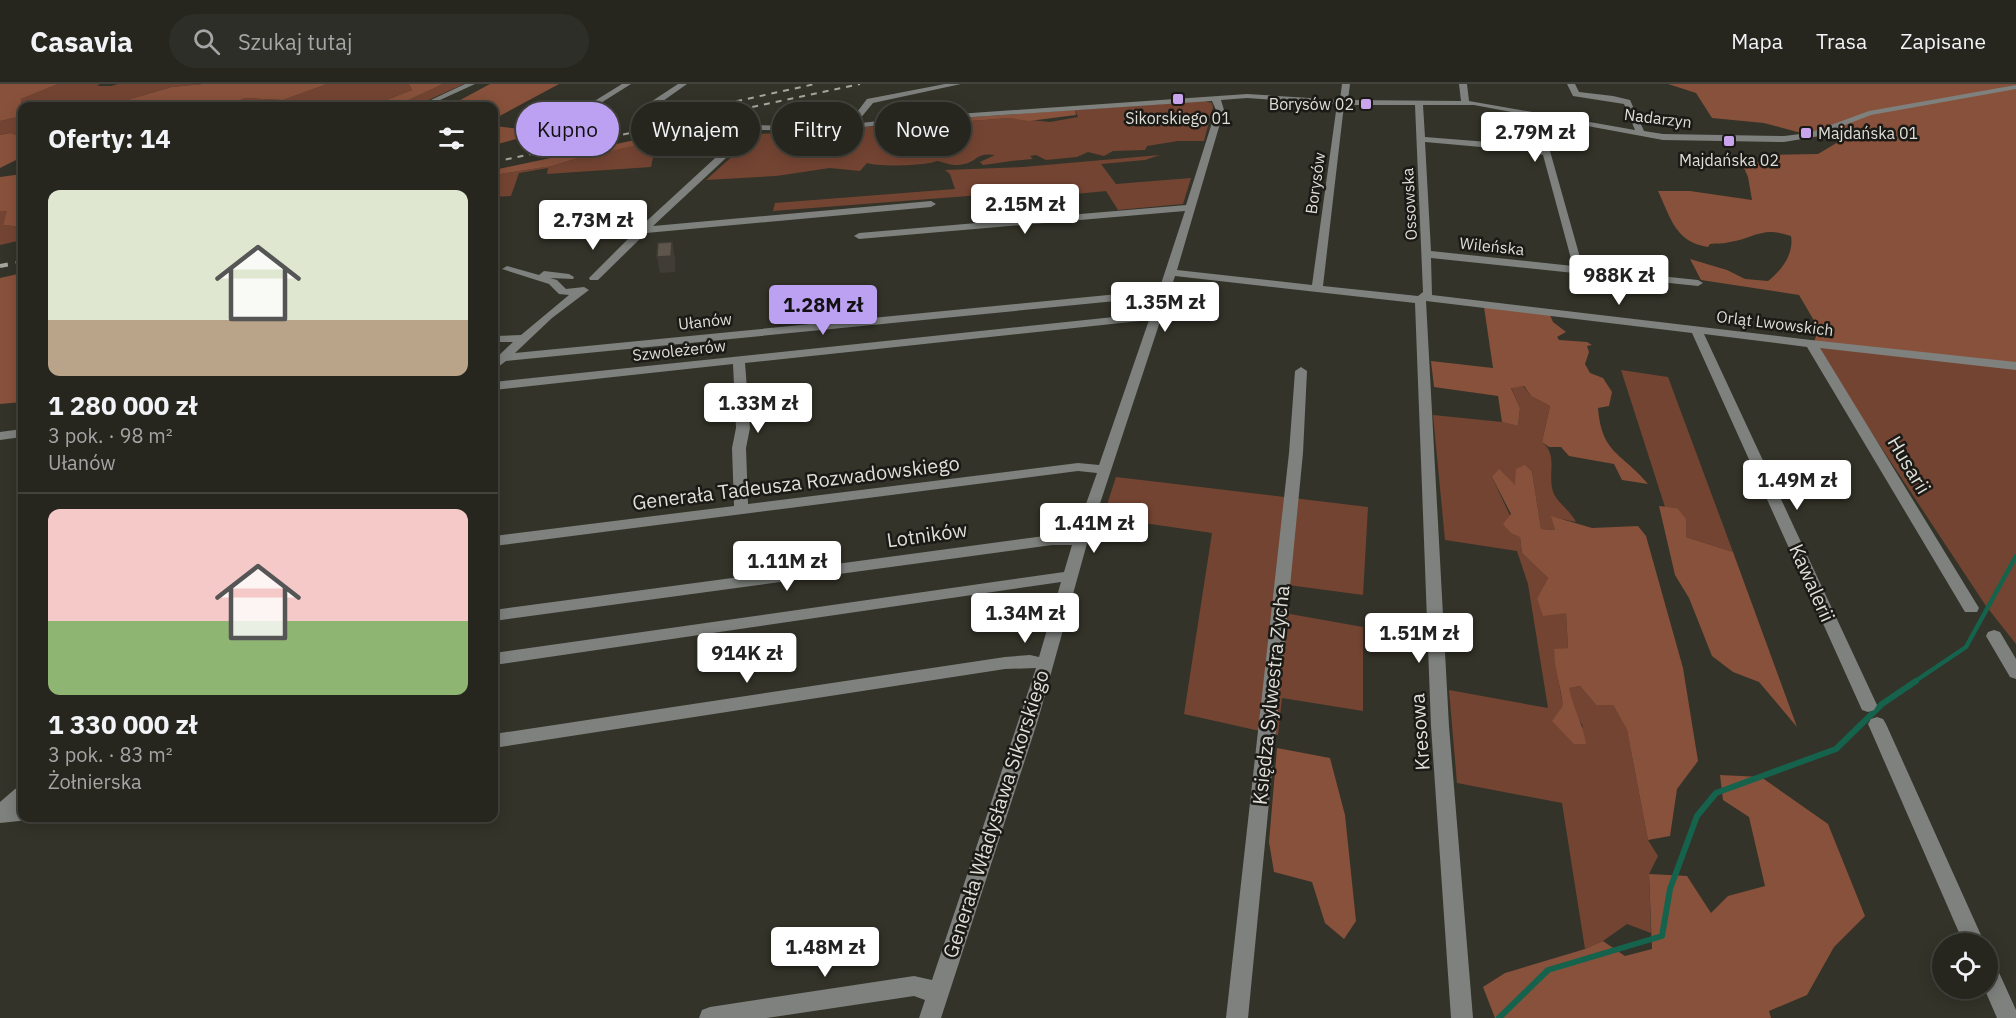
<!DOCTYPE html>
<html lang="pl">
<head>
<meta charset="utf-8">
<style>
  body { margin:0; font-family:"IBM Plex Sans",sans-serif; background:#2e2e28; color:#f1f3f6; height:100vh; display:flex; flex-direction:column; font-size:22px; white-space:nowrap }
  * { box-sizing:border-box; margin:0 }
  p { font-size:20px; color:#a4a5a4 }
  .icon { flex:none; width:33px; height:33px; fill:none; stroke:currentColor; stroke-width:2; stroke-linecap:round; stroke-linejoin:round }
  .map { position:relative; flex:1; overflow:hidden }
  .drawer { position:absolute; left:18px; top:18px; width:480px; height:720px; display:flex; flex-direction:column; background:#26261f; border-radius:12px; box-shadow:0 3px 15px #0003,0 0 0 2px #42433d }
  .drawer>* { flex:none }
  .banner { position:absolute; left:516px; top:18px; width:570px; height:54px; display:flex; gap:12px }
  .tools { position:absolute; left:1932px; top:849px; display:grid; gap:12px }
  .tools a { display:grid; place-items:center; width:66px; height:66px; border-radius:50%; background:#26261f; box-shadow:0 3px 15px #0003,0 0 0 2px #42433d; font-size:30px }
  .price { position:absolute; translate:-50% -51px; padding:0 14px; border-radius:6px; background:#fff; color:#222; font-size:20px; line-height:39px; filter:drop-shadow(0 2px 3px #0008) }
  .price::after { content:''; position:absolute; left:50%; top:36px; width:18px; height:14px; margin-left:-9px; background:inherit; clip-path:polygon(0 0,100% 0,50% 100%) }
  .price.current { background:#bca0f2; color:#111 }
  ul { padding:0; list-style:none }
  li { display:grid; align-content:center; gap:12px; height:318px; padding:0 30px }
  li+li { border-top:2px solid #42433d }
  li span { display:grid; place-items:center; height:186px; border-radius:12px; color:#555 }
  li>.icon { margin-inline-start:auto }
  span .icon { width:108px; height:108px; fill:#fffc; stroke-width:1 }
  li b { font-size:26px }
  h2 { display:flex; justify-content:space-between; align-items:center; height:72px; padding:0 30px; font-size:26px }
  .pill { padding:0 21px; border-radius:27px; background:#26261f; box-shadow:0 3px 15px #0003,0 0 0 2px #42433d; font-size:21px; line-height:54px }
  .pill.current { background:#bca0f2; color:#111 }
  header { display:flex; align-items:center; gap:36px; box-sizing:border-box; height:84px; padding:0 30px; background:#26261f; border-bottom:2px solid #42433d }
  header strong { font-size:28px }
  nav { display:flex; gap:33px; margin-inline-start:auto; font-size:21px }
  .search { width:420px; height:54px; background:#2e2e28; display:flex; align-items:center; gap:15px; box-sizing:border-box; padding:0 21px; border-radius:33px; color:#a4a5a4; font-size:22px }
  .map>svg:first-child { display:block }
</style>
</head>
<body>
<header>
<strong>Casavia</strong>
<div class="search"><svg class="icon" aria-label="search" viewBox="0 0 24 24"><circle cx="10" cy="10" r="6"/><path d="M15 15l6 6"/></svg>Szukaj tutaj</div>
<nav><a>Mapa</a><a>Trasa</a><a>Zapisane</a></nav>
</header>
<div class="map">
<svg width="2016" height="934" viewBox="0 0 2016 934">
  <rect width="100%" height="100%" fill="#333329"/>
  <!-- green -->
  <g fill="#744432">
    <polygon points="58,0 100,0 97,2 111,2 118,0 203,0 172,3 106,22 22,22 21,15"/>
    <polygon points="327,0 409,0 412,6 371,22 228,22 245,14 283,16"/>
    <polygon points="443,0 464,0 415,22 396,22"/>
    <path d="M1204 17 1212 19 1213 23 1204 57H1178L1147 62 1145 66 1113 67 1104 72 1088 68 1077 73 1046 76 1036 71 1030 72 1033 75C1015 76 1001 79 983 81L980 78 995 71C976 68 978 77 964 80 953 83 947 79 937 77 926 82 877 83 867 79L860 87 830 84 776 92 706 96 757 50 865 45V43L959 34 970 37 1010 34 1050 38 1078 33 1075 26Z"/>
    <polygon points="22,32 22,53 11,49 0,51 0,37"/>
    <polygon points="657,55 651,83 547,90 548,84 519,89 511,112 494,113 494,91 552,82 578,74"/>
    <polygon points="1160,71 1145,76 1101,80 1116,100 1191,94 1183,120 1118,126 1106,107 985,119 981,111 773,127 775,119 955,105 950,90 945,86 1023,83"/>
    <polygon points="0,127 8,127 3,141 22,143 22,156 0,161"/>
    <polygon points="1813,260 2016,279 2016,560 1986,522"/>
    <polygon points="1621,286 1668,293 1733,468 1686,453 1677,424 1665,423"/>
    <path d="M1523 302 1531 312 1550 322 1542 358C1560 372 1545 394 1555 412 1561 421 1571 428 1576 438L1552 433 1555 446 1541 445 1532 388 1516 401 1492 393 1520 453 1522 469 1548 494 1537 514 1566 529 1568 564 1554 566C1554 572 1562 619 1564 623 1568 630 1578 638 1584 644L1573 626 1568 604 1580 602 1596 621H1613L1627 646 1648 756 1658 772 1649 790 1651 849 1627 840 1603 857 1585 865 1562 719 1457 699 1449 606 1548 624 1528 500 1517 467 1445 456 1433 331 1502 338 1518 342 1520 324 1511 303Z"/>
    <polygon points="1116,393 1368,423 1363,511 1288,501 1290,530 1363,543 1363,627 1282,614 1278,651 1184,630 1212,449 1103,433"/>
  </g>
  <!-- forest -->
  <g fill="#88513b">
    <polygon points="0,0 58,0 21,15 22,22 43,22 22,22 22,32 0,37"/>
    <polygon points="203,0 327,0 283,16 245,14 228,22 106,22 172,3"/>
    <polygon points="409,0 443,0 396,22 371,22 412,6"/>
    <polygon points="490,0 559,0 494,35 494,22 449,22"/>
    <path d="M1668 0H2016V279L1813 260 1819 245 1799 211 1701 196 1690 175 1727 186 1745 195 1768 197C1782 186 1794 170 1791 152 1762 142 1756 154 1730 158 1724 160 1717 159 1710 160L1708 163C1675 158 1671 134 1658 107H1690L1752 116 1748 93 1741 77 1768 79 1772 71 1818 70 1845 54H1820L1764 39 1712 34 1696 9Z"/>
    <polygon points="562,21 584,23 542,48 494,61 494,42 520,45"/>
    <polygon points="1075,26 1076,31 1029,37 1010,34 970,37 959,34"/>
    <polygon points="729,36 733,38 749,36 578,74 552,82 494,91 494,86"/>
    <polygon points="11,49 22,53 22,73 0,84 0,51"/>
    <polygon points="22,90 22,143 3,141 7,127 0,127 0,93"/>
    <polygon points="22,189 22,318 0,320 0,194"/>
    <path d="M1484 223 1550 231 1553 238 1566 248 1557 253 1559 256 1587 258 1592 261 1587 262 1589 268 1585 280 1590 289 1603 294 1612 308 1609 322 1598 324C1602 371 1622 368 1648 400L1622 396 1614 380 1569 372 1561 363H1549L1542 358 1550 322 1531 312 1524 302 1511 304 1520 324 1518 342 1502 338 1498 312 1434 303 1431 277 1493 284Z"/>
    <path d="M1525 381 1532 388 1541 445 1555 446 1551 432 1592 444 1638 442 1646 452 1683 584 1698 677 1677 705 1670 752 1648 756 1627 646 1613 621H1596L1580 602 1569 604C1573 624 1583 640 1586 660H1574L1552 637 1563 622C1561 603 1554 584 1554 565L1568 564 1566 529 1543 532 1537 514 1548 494 1522 469 1520 453 1511 449 1503 440 1511 430 1492 393 1499 385 1515 401 1516 385Z"/>
    <polygon points="1659,422 1677,424 1686,435 1686,453 1733,468 1797,643 1759,598 1733,588 1712,572 1689,514 1675,491"/>
    <polygon points="1277,664 1330,674 1345,731 1356,837 1344,855 1325,839 1312,798 1274,788 1269,758"/>
    <polygon points="1720,691 1761,693 1828,740 1865,832 1834,863 1807,911 1769,927 1771,934 1495,934 1483,903 1505,889 1585,865 1603,857 1625,872 1652,865 1649,790 1687,792 1711,829 1728,812 1765,802 1749,733 1723,716"/>
  </g>
  <g fill="none" stroke-linecap="round" stroke-linejoin="round">
    <!-- stream-far1 -->
    <polyline stroke="#15634d" stroke-width="4.5" points="1914,598 1966,563 2016,472"/>
    <!-- stream -->
    <polyline stroke="#15634d" stroke-width="6" points="1499,934 1548,886 1662,852 1670,805 1697,732 1716,709 1836,665 1882,620 1916,597"/>
    <!-- minor -->
    <g fill="#7e817d" fill-rule="evenodd">
      <polygon points="465,0 475,0 427,22 418,22"/>
      <polygon points="622,0 631,0 561,44 554,42"/>
      <polygon points="678,0 687,0 646,29 640,29 640,25"/>
      <path d="M945 0H961L873 19 859 36 861 39 914 33 1247 10 1340 16 1342 0H1350L1348 16 1461 17 1459 0H1467L1469 17 1635 46 1624 20 1573 12 1567 0H1575L1579 8 1613 12 1630 16 1644 47 1663 50 1784 52 1809 49 1869 27 2016 1V5L1871 31 1814 53 1784 58 1663 56 1474 21H1423L1425 53 1527 61 1550 67 1583 184 1698 196 1703 199 1698 202 1431 174 1432 211 1811 256 2016 278V286L1820 264 1979 524 1977 528H1965L1807 263 1704 250 1877 621 1874 626 1868 628 1862 626 1692 249 1426 217 1449 642 1473 934H1451L1431 642 1415 219 1175 192 1088 456 1038 636 941 934H919L925 916 914 912 767 934H699L702 926 710 923 914 892 932 896 1036 584 1005 585 494 664V650L1005 573 1030 571 1039 573 1061 498 494 581V569L1064 488 1072 461H1052L494 537V526L1052 451H1075L1097 389 1078 387 494 462V452L734 422 732 364 736 344 733 280 494 306V298L1152 229 1157 213 506 277 494 286V276L513 258H494V252L521 251 569 211 559 210 549 200 502 185 507 182 539 191 544 187 569 190 574 193 573 195 550 194 557 196 566 205 584 203 589 206 552 234 515 269 1159 206 1185 127 859 155 854 152 859 149 1186 121 1216 26 1212 17 914 37 830 47 756 46 653 142 931 117 936 120 931 123 646 149 598 196H590L589 194 639 144 751 41 830 43 853 40 851 36 867 15ZM1247 14 1337 20 1312 201 1177 186 1224 26 1221 16ZM1344 21H1415L1423 208 1418 212 1323 202ZM1425 58 1527 67 1543 71 1573 182 1431 167ZM1149 236 1099 381 1078 379 748 420 746 364 750 344 745 279Z"/>
      <polygon points="1301,283 1307,287 1303,369 1248,934 1226,934 1289,369 1295,287"/>
      <polygon points="22,345 22,353 0,356 0,348"/>
      <polygon points="1994,546 2000,548 2016,575 2016,595 2010,593 1986,552 1988,548"/>
      <polygon points="1877,633 1883,635 1886,640 1985,860 1964,860 1868,640 1871,635"/>
      <polygon points="22,702 22,734 30,734 29,736 0,739 0,718 15,705"/>
      <polygon points="1988,879 1996,882 2016,926 2016,934 1997,934 1984,904 1988,904"/>
    </g>
    <!-- rail-far1 -->
    <g stroke="#a6a69e" stroke-width="2" stroke-dasharray="6 6" stroke-linecap="butt">
      <polyline points="701,25 815,0"/>
      <polyline points="494,78 860,0"/>
    </g>
    <!-- rail -->
    <polyline stroke="#a6a69e" stroke-width="4" stroke-dasharray="8 8" stroke-linecap="butt" points="0,182 22,178"/>
  </g>
  <!-- shaded-wall -->
  <polygon fill="#423c36" points="672,158 675,174 675,188 660,189 657,173"/>
  <!-- building -->
  <polygon fill="#5e564d" stroke="#423c36" stroke-width="1.5" points="672,158 671,172 657,173 658,159"/>
  <!-- markers -->
  <g fill="#c9a5ee" stroke="#1b1a16" stroke-width="2">
    <rect x="1172" y="9" width="12" height="12" rx="3"/>
    <rect x="1360" y="14" width="12" height="12" rx="3"/>
    <rect x="1800" y="43" width="12" height="12" rx="3"/>
    <rect x="1723" y="51" width="12" height="12" rx="3"/>
  </g>
  <g text-anchor="middle" stroke-width="5" stroke-linejoin="round" paint-order="stroke">
    <!-- far-poi labels -->
    <g font-size="16" fill="#dfdfd8" stroke="#1b1a16">
      <text x="1354" y="26" text-anchor="end">Borysów 02</text>
      <text x="1178" y="40">Sikorskiego 01</text>
      <text x="1818" y="55" text-anchor="start">Majdańska 01</text>
      <text x="1729" y="82">Majdańska 02</text>
    </g>
    <!-- far-street labels -->
    <g font-size="16" fill="#dfdfd8" stroke="#1b1a16">
      <text transform="translate(1658 34) rotate(7)" y="6">Nadarzyn</text>
      <text transform="translate(1315 99) rotate(-82)" y="6">Borysów</text>
      <text transform="translate(1409 120) rotate(-93)" y="6">Ossowska</text>
      <text transform="translate(1492 162) rotate(6)" y="6">Wileńska</text>
      <text transform="translate(705 237) rotate(-6)" y="6">Ułanów</text>
      <text transform="translate(1775 239) rotate(7)" y="6">Orląt Lwowskich</text>
      <text transform="translate(679 266) rotate(-6)" y="6">Szwoleżerów</text>
    </g>
    <!-- street labels -->
    <g font-size="20" fill="#dfdfd8" stroke="#1b1a16">
      <text transform="translate(1909 381) rotate(59)" y="7">Husarii</text>
      <text transform="translate(796 399) rotate(-7)" y="7">Generała Tadeusza Rozwadowskiego</text>
      <text transform="translate(927 451) rotate(-8)" y="7">Lotników</text>
      <text transform="translate(1812 499) rotate(66)" y="7">Kawalerii</text>
      <text transform="translate(1271 611) rotate(-84)" y="7">Księdza Sylwestra Zycha</text>
      <text transform="translate(1420 648) rotate(-94)" y="7">Kresowa</text>
      <text transform="translate(996 730) rotate(-72)" y="7">Generała Władysława Sikorskiego</text>
    </g>
  </g>
</svg>
<div class="tools">
<a><svg class="icon" aria-label="locate" viewBox="0 0 24 24"><circle cx="12" cy="12" r="6"/><path d="M12 2v4M12 18v4M2 12h4M18 12h4"/></svg></a>
</div>
<b class="price" style="left:1535px;top:79px">2.79M zł</b>
<b class="price" style="left:1025px;top:151px">2.15M zł</b>
<b class="price" style="left:593px;top:167px">2.73M zł</b>
<b class="price" style="left:1619px;top:222px">988K zł</b>
<b class="price" style="left:1165px;top:249px">1.35M zł</b>
<b class="price current" style="left:823px;top:252px">1.28M zł</b>
<b class="price" style="left:758px;top:350px">1.33M zł</b>
<b class="price" style="left:1797px;top:427px">1.49M zł</b>
<b class="price" style="left:1094px;top:470px">1.41M zł</b>
<b class="price" style="left:787px;top:508px">1.11M zł</b>
<b class="price" style="left:1025px;top:560px">1.34M zł</b>
<b class="price" style="left:1419px;top:580px">1.51M zł</b>
<b class="price" style="left:747px;top:600px">914K zł</b>
<b class="price" style="left:825px;top:894px">1.48M zł</b>
<div class="banner">
<a class="pill current">Kupno</a>
<a class="pill">Wynajem</a>
<a class="pill">Filtry</a>
<a class="pill">Nowe</a>
</div>
<section class="drawer">
<h2>Oferty: 14<svg class="icon" aria-label="filters" viewBox="0 0 24 24"><path d="M4 7h16M4 17h16"/><circle cx="9" cy="7" r="2"/><circle cx="15" cy="17" r="2"/></svg></h2>
<ul>
<li><span style="background:linear-gradient(#dfe7d0 70%,#b9a48a 0)"><svg class="icon" aria-label="home" viewBox="0 0 24 24"><path d="M3 11l9-7 9 7M6 9v11h12V9"/></svg></span><div><b>1 280 000 zł</b><p>3 pok. · 98 m²</p><p>Ułanów</p></div></li>
<li><span style="background:linear-gradient(#f6c9c9 60%,#8fb573 0)"><svg class="icon" aria-label="home" viewBox="0 0 24 24"><path d="M3 11l9-7 9 7M6 9v11h12V9"/></svg></span><div><b>1 330 000 zł</b><p>3 pok. · 83 m²</p><p>Żołnierska</p></div></li>
</ul>
</section>
</div>
</body>
</html>
